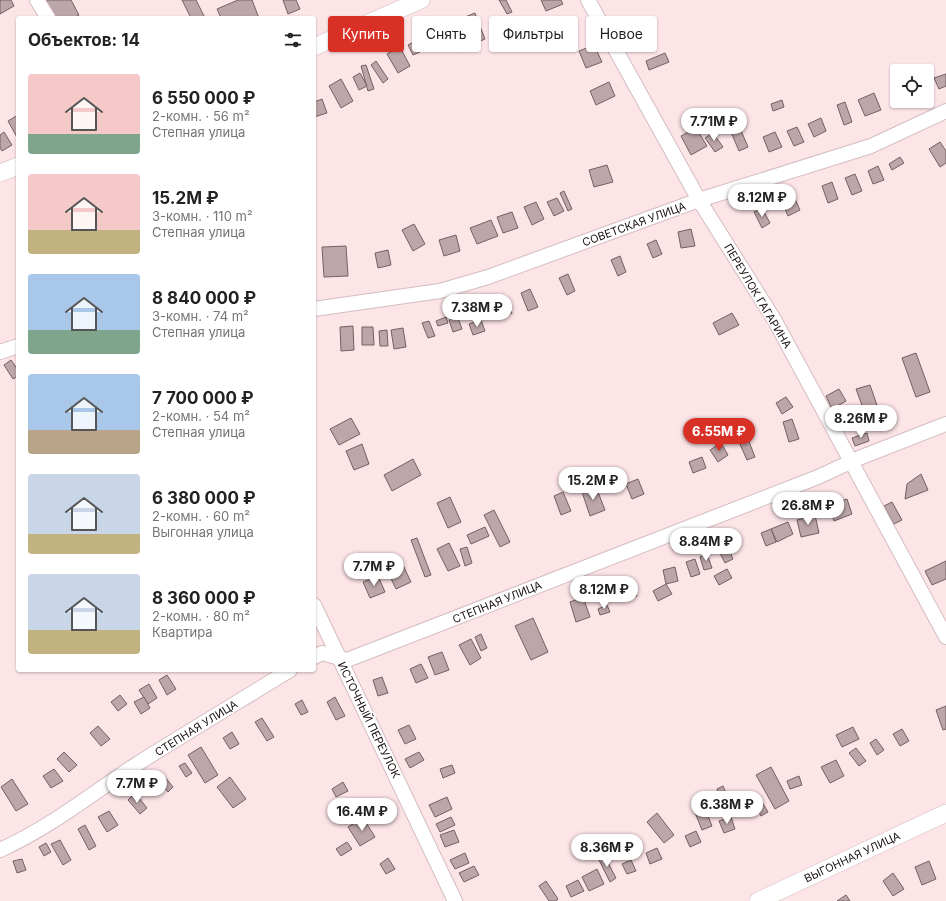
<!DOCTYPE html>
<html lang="ru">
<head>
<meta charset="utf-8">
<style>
  body { margin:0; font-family:Inter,sans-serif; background:#f6f6f6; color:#222; height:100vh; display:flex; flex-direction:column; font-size:15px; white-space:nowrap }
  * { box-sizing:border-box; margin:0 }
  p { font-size:13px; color:#767676 }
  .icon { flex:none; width:22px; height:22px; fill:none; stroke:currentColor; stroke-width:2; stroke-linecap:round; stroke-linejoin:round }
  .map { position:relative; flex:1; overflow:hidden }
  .sheet { position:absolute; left:16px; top:16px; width:300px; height:656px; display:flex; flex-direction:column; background:#fff; border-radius:4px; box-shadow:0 1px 3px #0004 }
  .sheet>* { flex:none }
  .banner { position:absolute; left:328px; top:16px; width:380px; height:36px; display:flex; gap:8px }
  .controls { position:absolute; left:890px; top:64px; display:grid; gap:8px }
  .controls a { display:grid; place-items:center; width:44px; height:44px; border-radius:4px; background:#fff; box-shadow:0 1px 3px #0004; font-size:20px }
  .price { position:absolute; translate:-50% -34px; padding:0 9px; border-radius:14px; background:#fff; color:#222; font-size:13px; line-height:26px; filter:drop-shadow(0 1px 2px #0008) }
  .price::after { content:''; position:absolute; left:50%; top:24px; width:12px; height:9px; margin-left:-6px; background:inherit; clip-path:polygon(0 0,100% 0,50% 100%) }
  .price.active { background:#d93025; color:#fff }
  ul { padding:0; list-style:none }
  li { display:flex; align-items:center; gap:12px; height:100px; padding:0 12px }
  li span { display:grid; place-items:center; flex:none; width:112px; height:80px; border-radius:4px; color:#555 }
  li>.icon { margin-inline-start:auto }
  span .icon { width:48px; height:48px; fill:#fffc; stroke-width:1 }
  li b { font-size:17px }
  h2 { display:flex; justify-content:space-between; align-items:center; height:48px; padding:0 12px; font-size:17px }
  .pill { padding:0 14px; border-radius:4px; background:#fff; box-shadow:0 1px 3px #0004; font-size:14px; line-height:36px }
  .pill.active { background:#d93025; color:#fff }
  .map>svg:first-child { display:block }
</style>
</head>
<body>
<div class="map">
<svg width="946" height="901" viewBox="0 0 946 901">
  <rect width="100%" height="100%" fill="#fce4e7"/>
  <!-- building -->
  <g fill="#bda6a9" stroke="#746062">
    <polygon points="0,0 11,0 14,6 0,14"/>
    <polygon points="46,0 71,0 79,15 73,18 55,18"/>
    <polygon points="182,0 196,0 205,18 191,18"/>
    <polygon points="238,0 252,0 259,18 221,18 217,9"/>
    <polygon points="283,0 296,0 300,9 288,14"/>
    <polygon points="499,0 506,0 512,12 507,14"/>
    <polygon points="541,0 561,0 563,4 546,11"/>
    <polygon points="475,13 485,39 476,43 465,17"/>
    <polygon points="455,24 459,34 452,37 448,27"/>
    <polygon points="640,30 644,39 637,42 633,34"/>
    <polygon points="436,31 443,46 434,50 428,34"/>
    <polygon points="459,34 465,49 458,52 452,37"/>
    <polygon points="415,41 420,52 413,55 408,45"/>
    <polygon points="594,45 602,62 586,68 579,51"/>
    <polygon points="400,47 410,66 398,73 387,54"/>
    <polygon points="665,53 669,62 649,70 646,61"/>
    <polygon points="376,61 388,79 383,83 371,65"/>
    <polygon points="366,65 374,89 368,91 361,66"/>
    <polygon points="360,73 367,86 359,90 353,77"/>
    <polygon points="946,74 946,86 939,89 934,78"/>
    <polygon points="341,79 353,101 341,108 329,86"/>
    <polygon points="609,82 615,96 596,105 590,91"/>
    <polygon points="897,89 897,101 905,101 896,105 891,91"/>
    <polygon points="874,93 881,110 865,116 858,100"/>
    <polygon points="322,99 327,113 314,117 314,102"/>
    <polygon points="782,100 784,107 773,111 771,104"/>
    <polygon points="845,102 852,122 844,125 837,105"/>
    <polygon points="18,115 18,139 8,121"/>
    <polygon points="821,118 826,131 814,137 808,124"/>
    <polygon points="797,127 804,142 794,146 787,131"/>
    <polygon points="696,128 707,146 691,155 681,136"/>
    <polygon points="740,128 748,147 739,151 731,132"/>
    <polygon points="4,132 12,145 2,151 0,148 0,135"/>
    <polygon points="775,132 782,147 769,152 763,137"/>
    <polygon points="713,133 723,147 715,152 705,138"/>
    <polygon points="940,142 946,151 946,163 940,167 929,149"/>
    <polygon points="900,157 904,163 892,170 889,164"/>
    <polygon points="607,165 613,182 594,187 589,170"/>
    <polygon points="878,166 884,180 873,184 868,171"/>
    <polygon points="855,174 862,191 852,195 845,178"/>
    <polygon points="832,182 838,199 828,203 822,186"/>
    <polygon points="564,191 572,209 568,211 560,193"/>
    <polygon points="794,197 800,210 788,216 782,202"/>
    <polygon points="557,198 564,211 554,216 547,202"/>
    <polygon points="536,202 544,219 532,225 524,207"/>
    <polygon points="762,208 770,223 762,228 754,212"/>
    <polygon points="512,212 518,228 503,233 497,217"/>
    <polygon points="491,220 498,236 477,244 470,228"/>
    <polygon points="414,224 425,244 413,251 402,230"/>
    <polygon points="691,229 695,246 681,248 678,232"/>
    <polygon points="456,235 460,251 444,256 439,240"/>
    <polygon points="656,240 662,254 653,258 647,244"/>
    <polygon points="346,246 348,276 324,277 322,247"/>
    <polygon points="388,250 391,265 378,268 375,253"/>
    <polygon points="620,256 626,272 618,276 611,260"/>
    <polygon points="568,274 575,291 567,295 559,278"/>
    <polygon points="530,289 538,307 528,311 521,293"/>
    <polygon points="504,297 512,313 499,319 491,303"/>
    <polygon points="478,304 482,314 469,319 465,309"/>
    <polygon points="732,313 739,325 719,335 713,323"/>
    <polygon points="446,317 448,323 438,326 436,321"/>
    <polygon points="458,318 462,329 453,332 449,320"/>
    <polygon points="481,320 485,331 473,335 469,324"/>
    <polygon points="429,321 435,336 428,338 422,323"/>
    <polygon points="353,326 354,350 341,351 340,327"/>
    <polygon points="362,327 373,327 374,345 362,345"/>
    <polygon points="403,328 406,347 394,349 391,330"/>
    <polygon points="387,330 388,346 380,346 379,331"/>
    <polygon points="916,353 930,392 916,397 902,358"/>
    <polygon points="11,360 18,370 18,376 13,379 4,365"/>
    <polygon points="870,385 879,411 866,416 856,389"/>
    <polygon points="839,389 846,401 832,409 826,396"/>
    <polygon points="786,397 793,407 782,414 776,403"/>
    <polygon points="351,418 360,434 339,445 330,429"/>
    <polygon points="792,419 799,439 789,442 783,422"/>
    <polygon points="867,433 869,441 855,446 852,438"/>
    <polygon points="748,439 755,457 747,460 739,442"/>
    <polygon points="721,443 728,455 718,462 710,450"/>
    <polygon points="362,444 369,464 354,470 346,451"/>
    <polygon points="702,457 706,468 693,473 689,462"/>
    <polygon points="413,459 421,475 392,491 384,475"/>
    <polygon points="921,474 928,490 905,499 907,484"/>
    <polygon points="638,479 644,494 632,499 626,484"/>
    <polygon points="596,487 605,510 590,516 582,492"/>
    <polygon points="563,492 571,511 561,515 554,496"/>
    <polygon points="450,497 461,522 448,528 437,503"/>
    <polygon points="847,499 852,514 834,521 828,505"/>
    <polygon points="892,502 902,520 894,524 884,506"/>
    <polygon points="494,510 510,542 500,547 484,515"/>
    <polygon points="815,515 819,533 801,537 797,520"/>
    <polygon points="788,522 793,534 777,542 771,529"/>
    <polygon points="485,527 489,536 471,544 467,535"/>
    <polygon points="771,529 776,542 766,546 761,533"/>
    <polygon points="417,538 431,575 425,577 411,540"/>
    <polygon points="449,543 460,566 448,571 437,549"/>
    <polygon points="727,545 733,559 725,563 718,549"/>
    <polygon points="467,547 472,563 465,566 460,549"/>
    <polygon points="707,554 712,568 704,570 700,557"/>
    <polygon points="695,559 700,574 691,577 686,562"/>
    <polygon points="401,561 411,582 396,589 386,568"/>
    <polygon points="946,561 946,579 932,585 925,571"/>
    <polygon points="675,567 678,581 666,584 663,570"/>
    <polygon points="727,569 732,578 719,585 714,576"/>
    <polygon points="378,576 385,592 370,598 363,582"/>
    <polygon points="632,579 637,596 625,599 620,582"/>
    <polygon points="666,584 672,594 658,601 653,591"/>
    <polygon points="583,597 590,617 576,622 570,602"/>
    <polygon points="607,605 610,612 600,615 598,609"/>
    <polygon points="533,618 548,652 531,660 515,626"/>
    <polygon points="481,634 487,648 481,651 475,637"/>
    <polygon points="471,639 481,658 470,665 459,645"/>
    <polygon points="442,652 449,670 435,675 428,657"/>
    <polygon points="421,664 428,678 416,683 410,669"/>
    <polygon points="167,675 176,689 167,695 159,680"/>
    <polygon points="382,677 388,693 378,696 373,680"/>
    <polygon points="149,684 157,698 148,704 139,690"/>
    <polygon points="120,695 127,704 118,711 111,702"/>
    <polygon points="144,697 150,708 141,714 134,702"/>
    <polygon points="335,697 345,716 336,720 327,702"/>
    <polygon points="302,700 308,712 301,715 295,704"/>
    <polygon points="946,706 946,729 943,730 936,710"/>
    <polygon points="262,718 274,737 267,741 255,722"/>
    <polygon points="409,725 416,739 405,744 398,730"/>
    <polygon points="98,726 110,739 101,746 90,733"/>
    <polygon points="853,727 859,739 842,747 836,735"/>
    <polygon points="902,729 909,741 900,746 893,734"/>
    <polygon points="232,732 239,744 230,749 223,738"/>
    <polygon points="876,739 884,750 877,755 870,743"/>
    <polygon points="201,747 218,775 205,783 188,755"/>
    <polygon points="856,748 866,761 859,766 849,753"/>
    <polygon points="64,752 77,765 69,772 57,759"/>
    <polygon points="419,752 424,760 410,768 405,759"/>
    <polygon points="836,760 844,776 830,783 821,767"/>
    <polygon points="185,763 192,773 186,777 179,766"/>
    <polygon points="452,765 455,773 443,778 440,769"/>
    <polygon points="771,767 789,801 775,809 756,775"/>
    <polygon points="54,769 63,781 51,788 43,776"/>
    <polygon points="164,776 173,787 168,792 158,780"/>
    <polygon points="799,776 802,785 790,789 787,781"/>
    <polygon points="230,777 246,799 233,808 217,787"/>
    <polygon points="12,779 28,804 16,811 1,787"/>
    <polygon points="343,782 348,791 336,797 332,789"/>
    <polygon points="723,786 729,800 723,803 717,789"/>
    <polygon points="135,793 147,808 140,814 128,800"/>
    <polygon points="758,796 768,812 761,816 752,800"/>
    <polygon points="447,797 452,809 435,817 429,805"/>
    <polygon points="702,801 712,826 702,830 692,805"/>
    <polygon points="109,811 118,825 107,832 98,817"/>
    <polygon points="657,813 674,835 664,843 647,822"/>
    <polygon points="451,817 455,825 440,832 436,824"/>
    <polygon points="731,817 735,829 724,833 719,821"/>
    <polygon points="363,818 375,837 360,846 348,827"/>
    <polygon points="85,825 96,846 89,850 78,829"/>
    <polygon points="454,830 459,842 445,847 440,835"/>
    <polygon points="696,831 701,842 690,847 685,836"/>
    <polygon points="620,838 629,852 620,858 611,843"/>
    <polygon points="60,840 71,860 63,865 51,844"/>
    <polygon points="347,842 352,849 341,856 336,849"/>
    <polygon points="46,843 51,852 44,856 39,847"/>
    <polygon points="657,848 662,859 650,864 646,853"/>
    <polygon points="465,853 469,863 455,869 450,860"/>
    <polygon points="604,855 616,878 610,882 598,858"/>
    <polygon points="388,858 395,869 386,874 380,864"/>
    <polygon points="22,859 26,870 17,873 13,861"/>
    <polygon points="631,860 636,871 627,874 622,864"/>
    <polygon points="929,861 936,879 922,885 915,867"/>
    <polygon points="474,866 479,875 464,882 459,873"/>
    <polygon points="597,869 604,884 589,891 582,877"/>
    <polygon points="893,873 904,889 893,896 883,881"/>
    <polygon points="578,880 584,891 571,897 566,886"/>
    <polygon points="546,881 558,899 556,901 549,901 539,886"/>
    <polygon points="846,895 850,901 837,901"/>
  </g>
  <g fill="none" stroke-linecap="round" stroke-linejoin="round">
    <!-- minor casing -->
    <g stroke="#d4bdc0" stroke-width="16">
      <g id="minor">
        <polyline points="37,0 48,18"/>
        <polyline points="588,0 699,200 775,321 946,637"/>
        <polyline points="314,309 440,291 488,277 699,200 871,146 946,111"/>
        <polyline points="0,352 18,346"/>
        <polyline points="314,605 455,901"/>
        <polyline points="314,657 322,653 347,660 818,477 859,458 946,424"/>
        <path d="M0 850C49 828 90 795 134 766 186 733 238 702 290 670"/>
      </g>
    </g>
    <!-- tertiary casing -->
    <g stroke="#d4bdc0" stroke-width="18">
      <g id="tertiary">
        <polyline points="314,47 421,0"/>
        <polyline points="0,173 18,166"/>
        <polyline points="758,901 946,813"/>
      </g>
    </g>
    <!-- minor -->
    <use href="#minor" stroke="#fff" stroke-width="14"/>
    <!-- tertiary -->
    <use href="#tertiary" stroke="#fff" stroke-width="17"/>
  </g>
  <g text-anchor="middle" stroke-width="3" stroke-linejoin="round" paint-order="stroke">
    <!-- street labels -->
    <g font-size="11" fill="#1a1213" stroke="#fff">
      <text transform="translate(634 224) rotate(-20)" y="4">СОВЕТСКАЯ УЛИЦА</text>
      <text transform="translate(758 296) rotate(59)" y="4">ПЕРЕУЛОК ГАГАРИНА</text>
      <text transform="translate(497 602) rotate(-22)" y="4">СТЕПНАЯ УЛИЦА</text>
      <text transform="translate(369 720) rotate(64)" y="4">ИСТОЧНЫЙ ПЕРЕУЛОК</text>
      <text transform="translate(196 728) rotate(-32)" y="4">СТЕПНАЯ УЛИЦА</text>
      <text transform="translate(852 857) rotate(-25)" y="4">ВЫГОННАЯ УЛИЦА</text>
    </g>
  </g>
</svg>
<div class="controls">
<a><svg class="icon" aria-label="locate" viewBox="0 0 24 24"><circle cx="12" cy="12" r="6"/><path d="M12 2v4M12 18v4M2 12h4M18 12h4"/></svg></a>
</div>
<b class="price" style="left:714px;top:142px">7.71M ₽</b>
<b class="price" style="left:762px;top:218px">8.12M ₽</b>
<b class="price" style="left:477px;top:328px">7.38M ₽</b>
<b class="price" style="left:861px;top:439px">8.26M ₽</b>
<b class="price active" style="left:719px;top:452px">6.55M ₽</b>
<b class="price" style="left:593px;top:501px">15.2M ₽</b>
<b class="price" style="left:808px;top:526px">26.8M ₽</b>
<b class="price" style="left:706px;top:562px">8.84M ₽</b>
<b class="price" style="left:374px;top:587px">7.7M ₽</b>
<b class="price" style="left:604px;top:610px">8.12M ₽</b>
<b class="price" style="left:137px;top:804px">7.7M ₽</b>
<b class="price" style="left:727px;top:825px">6.38M ₽</b>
<b class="price" style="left:362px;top:832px">16.4M ₽</b>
<b class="price" style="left:607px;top:868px">8.36M ₽</b>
<div class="banner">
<a class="pill active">Купить</a>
<a class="pill">Снять</a>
<a class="pill">Фильтры</a>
<a class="pill">Новое</a>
</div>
<section class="sheet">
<h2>Объектов: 14<svg class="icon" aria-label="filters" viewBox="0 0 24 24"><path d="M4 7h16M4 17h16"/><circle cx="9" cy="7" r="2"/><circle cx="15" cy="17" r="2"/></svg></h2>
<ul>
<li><span style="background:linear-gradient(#f6c9c9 75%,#7fa58c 0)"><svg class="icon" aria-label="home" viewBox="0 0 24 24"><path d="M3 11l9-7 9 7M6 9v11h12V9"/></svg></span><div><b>6 550 000 ₽</b><p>2-комн. · 56 m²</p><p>Степная улица</p></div></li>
<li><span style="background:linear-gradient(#f6c9c9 70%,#c2b280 0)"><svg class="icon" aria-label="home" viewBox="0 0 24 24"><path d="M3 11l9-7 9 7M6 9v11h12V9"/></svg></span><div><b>15.2M ₽</b><p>3-комн. · 110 m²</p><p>Степная улица</p></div></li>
<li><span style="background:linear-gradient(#a9c7e8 70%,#7fa58c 0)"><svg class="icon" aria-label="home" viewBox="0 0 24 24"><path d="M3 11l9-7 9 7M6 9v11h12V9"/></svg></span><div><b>8 840 000 ₽</b><p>3-комн. · 74 m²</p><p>Степная улица</p></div></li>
<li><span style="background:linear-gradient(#a9c7e8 70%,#b9a48a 0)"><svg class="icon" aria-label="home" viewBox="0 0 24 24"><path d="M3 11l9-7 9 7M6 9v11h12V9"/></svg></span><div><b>7 700 000 ₽</b><p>2-комн. · 54 m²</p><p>Степная улица</p></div></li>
<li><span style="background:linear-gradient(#c9d6e8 75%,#c2b280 0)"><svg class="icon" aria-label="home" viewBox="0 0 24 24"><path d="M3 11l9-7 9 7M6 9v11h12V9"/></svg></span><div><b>6 380 000 ₽</b><p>2-комн. · 60 m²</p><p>Выгонная улица</p></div></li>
<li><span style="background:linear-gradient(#c9d6e8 70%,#c2b280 0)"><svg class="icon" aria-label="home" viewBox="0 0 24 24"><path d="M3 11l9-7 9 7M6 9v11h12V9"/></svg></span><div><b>8 360 000 ₽</b><p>2-комн. · 80 m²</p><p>Квартира</p></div></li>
</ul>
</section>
</div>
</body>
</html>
